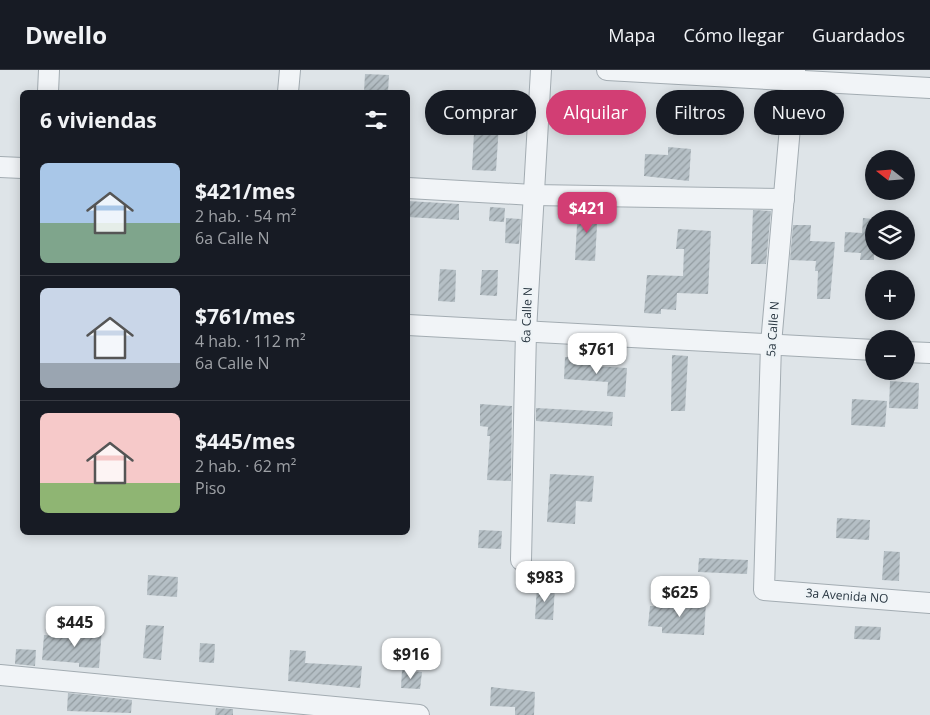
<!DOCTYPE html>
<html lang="es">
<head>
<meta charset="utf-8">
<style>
  body { margin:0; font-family:"Open Sans",sans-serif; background:#20242c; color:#f1f3f6; height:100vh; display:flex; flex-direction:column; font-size:19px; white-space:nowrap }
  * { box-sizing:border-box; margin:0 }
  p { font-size:16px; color:#9ea1a6 }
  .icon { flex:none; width:28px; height:28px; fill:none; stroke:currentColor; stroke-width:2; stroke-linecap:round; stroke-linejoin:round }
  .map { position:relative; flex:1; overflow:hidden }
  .details { position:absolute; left:20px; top:20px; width:390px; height:445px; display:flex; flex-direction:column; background:#171b24; border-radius:8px; box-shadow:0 2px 12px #0003 }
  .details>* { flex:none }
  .hud { position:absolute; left:425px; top:20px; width:430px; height:45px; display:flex; gap:10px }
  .needle { width:32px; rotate:287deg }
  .fabs { position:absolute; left:865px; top:80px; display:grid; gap:10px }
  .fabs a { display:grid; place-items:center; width:50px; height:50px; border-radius:50%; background:#171b24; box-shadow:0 2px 12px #0003; font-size:25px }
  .price { position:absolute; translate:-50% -42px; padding:0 11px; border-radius:10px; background:#fff; color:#222; font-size:16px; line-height:32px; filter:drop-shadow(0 1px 2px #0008) }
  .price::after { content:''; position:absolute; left:50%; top:30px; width:15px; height:11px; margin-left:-8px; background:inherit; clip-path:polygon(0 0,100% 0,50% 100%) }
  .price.on { background:#d23e74; color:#fff }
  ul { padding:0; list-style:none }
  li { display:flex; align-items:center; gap:15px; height:125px; padding:0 20px }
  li+li { border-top:1px solid #363941 }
  li span { display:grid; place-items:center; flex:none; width:140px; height:100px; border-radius:8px; color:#555 }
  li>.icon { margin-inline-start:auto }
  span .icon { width:60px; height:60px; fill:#fffc; stroke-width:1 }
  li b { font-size:21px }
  h2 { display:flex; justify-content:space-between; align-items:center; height:60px; padding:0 20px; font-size:21px }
  .pill { padding:0 18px; border-radius:22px; background:#171b24; box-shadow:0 2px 12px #0003; font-size:18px; line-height:45px }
  .pill.on { background:#d23e74; color:#fff }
  header { display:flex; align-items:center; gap:30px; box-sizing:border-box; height:70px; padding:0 25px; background:#171b24; border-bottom:1px solid #363941 }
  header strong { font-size:24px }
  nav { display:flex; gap:28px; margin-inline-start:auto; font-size:18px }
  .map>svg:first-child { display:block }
</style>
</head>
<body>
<header>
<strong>Dwello</strong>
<nav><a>Mapa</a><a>Cómo llegar</a><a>Guardados</a></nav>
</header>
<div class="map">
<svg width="930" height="645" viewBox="0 0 930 645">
  <defs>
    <pattern id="building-hatch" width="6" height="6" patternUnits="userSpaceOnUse" patternTransform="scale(1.25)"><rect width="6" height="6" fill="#b5bfc5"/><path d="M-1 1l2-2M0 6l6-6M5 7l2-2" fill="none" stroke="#939ca1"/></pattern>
  </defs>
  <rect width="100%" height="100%" fill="#dee4e8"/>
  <!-- building -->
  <g fill="url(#building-hatch)">
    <polygon points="365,4 389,5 388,22 364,22"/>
    <polygon points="476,25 493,26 491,53 499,54 496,101 472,100"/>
    <polygon points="668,77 691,79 689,111 644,106 645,84 668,85"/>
    <polygon points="408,131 459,134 459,150 408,147"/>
    <polygon points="490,137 505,138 504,152 489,151"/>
    <polygon points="578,138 598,138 595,191 575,190"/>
    <polygon points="753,140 771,141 766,194 751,194"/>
    <polygon points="506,148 521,149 519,174 505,173"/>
    <polygon points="863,148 874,149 874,190 860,190 861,183 844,182 845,162 862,163"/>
    <polygon points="793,155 811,155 810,171 835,172 830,229 817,229 818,201 815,201 816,191 790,190"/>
    <polygon points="678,159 711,161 708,224 677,223 676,240 661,239 661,244 644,243 647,205 683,206 684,179 676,179"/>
    <polygon points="440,199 456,200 455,232 438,231"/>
    <polygon points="482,200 498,200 497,226 480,225"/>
    <polygon points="672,285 688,286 685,341 671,341"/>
    <polygon points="565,287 595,289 594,296 627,298 625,327 607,326 608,312 564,309"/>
    <polygon points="890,311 919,313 918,339 889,338"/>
    <polygon points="852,329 887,331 885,357 851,355"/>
    <polygon points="480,334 512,336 511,411 487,410 490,366 487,366 488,357 480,356"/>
    <polygon points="536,338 613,342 612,356 536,351"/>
    <polygon points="550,404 594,406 592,432 576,431 575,454 547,452"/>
    <polygon points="837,448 870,450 869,470 836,468"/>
    <polygon points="479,460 502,461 501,479 478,478"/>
    <polygon points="884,481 900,482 899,511 882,510"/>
    <polygon points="699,488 748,490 747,504 698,502"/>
    <polygon points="148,505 178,507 177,527 147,525"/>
    <polygon points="537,516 555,516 553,550 535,549"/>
    <polygon points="685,531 706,532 704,565 662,563 662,557 648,556 650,536 685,537"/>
    <polygon points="146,555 164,556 161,590 143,588"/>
    <polygon points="855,556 881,557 880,570 854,569"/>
    <polygon points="87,557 102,558 99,598 79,597 79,593 42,590 44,565 75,567 75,559 86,559"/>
    <polygon points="200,573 215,574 214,593 199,592"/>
    <polygon points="16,579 36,580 35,596 15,594"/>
    <polygon points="290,580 306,581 305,593 362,596 360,618 288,611"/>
    <polygon points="402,600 422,602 420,619 401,618"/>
    <polygon points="491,617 535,622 534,645 515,645 515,637 490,636"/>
    <polygon points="68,623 132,630 131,643 67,641"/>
    <polygon points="216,638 233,639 233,645 215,645"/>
  </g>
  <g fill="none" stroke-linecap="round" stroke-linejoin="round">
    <!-- minor casing -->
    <g stroke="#a3acb2" stroke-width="22">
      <g id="minor">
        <polyline points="607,0 930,18"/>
        <polyline points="795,0 771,274 764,520 930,533"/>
        <polyline points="48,22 49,0"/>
        <polyline points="288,22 290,0"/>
        <polyline points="0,97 22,98"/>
        <polyline points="408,118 533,125 784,129"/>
        <polyline points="408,255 874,280"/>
        <polyline points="906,282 930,283"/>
        <polyline points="521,490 526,261 541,0"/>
        <polyline points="0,605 419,645"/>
      </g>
    </g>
    <!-- minor -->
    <use href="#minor" stroke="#f1f4f7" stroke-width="20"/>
  </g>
  <g text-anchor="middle" stroke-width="5" stroke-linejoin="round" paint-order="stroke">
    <!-- street labels -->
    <g font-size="12" fill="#273540" stroke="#eef3f6">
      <text transform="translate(527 245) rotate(-88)" y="4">6a Calle N</text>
      <text transform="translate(773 259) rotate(-86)" y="4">5a Calle N</text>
      <text transform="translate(847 526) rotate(4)" y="4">3a Avenida NO</text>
    </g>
  </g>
</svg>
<div class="fabs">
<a><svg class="needle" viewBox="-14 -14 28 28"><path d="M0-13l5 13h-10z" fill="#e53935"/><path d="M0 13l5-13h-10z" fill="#9ea1a6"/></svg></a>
<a><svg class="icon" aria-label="layers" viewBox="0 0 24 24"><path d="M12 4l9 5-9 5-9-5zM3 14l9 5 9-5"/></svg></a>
<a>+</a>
<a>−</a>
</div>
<b class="price on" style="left:587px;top:164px">$421</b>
<b class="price" style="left:597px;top:305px">$761</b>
<b class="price" style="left:545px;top:533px">$983</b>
<b class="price" style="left:680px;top:548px">$625</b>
<b class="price" style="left:75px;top:578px">$445</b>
<b class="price" style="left:411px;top:610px">$916</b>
<div class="hud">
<a class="pill">Comprar</a>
<a class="pill on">Alquilar</a>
<a class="pill">Filtros</a>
<a class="pill">Nuevo</a>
</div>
<section class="details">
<h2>6 viviendas<svg class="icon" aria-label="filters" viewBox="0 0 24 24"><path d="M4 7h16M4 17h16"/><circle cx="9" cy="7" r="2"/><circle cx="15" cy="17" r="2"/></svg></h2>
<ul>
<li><span style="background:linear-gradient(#a9c7e8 60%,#7fa58c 0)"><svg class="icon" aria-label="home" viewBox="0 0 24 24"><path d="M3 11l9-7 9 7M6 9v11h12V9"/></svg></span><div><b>$421/mes</b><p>2 hab. · 54 m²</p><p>6a Calle N</p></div></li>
<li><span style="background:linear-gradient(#c9d6e8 75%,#9aa5b1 0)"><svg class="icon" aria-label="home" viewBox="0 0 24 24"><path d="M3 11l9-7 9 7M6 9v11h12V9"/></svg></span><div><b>$761/mes</b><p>4 hab. · 112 m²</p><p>6a Calle N</p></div></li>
<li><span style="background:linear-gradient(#f6c9c9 70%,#8fb573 0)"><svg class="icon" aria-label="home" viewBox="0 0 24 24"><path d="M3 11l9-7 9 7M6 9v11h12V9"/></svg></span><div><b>$445/mes</b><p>2 hab. · 62 m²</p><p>Piso</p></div></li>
</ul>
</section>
</div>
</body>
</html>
